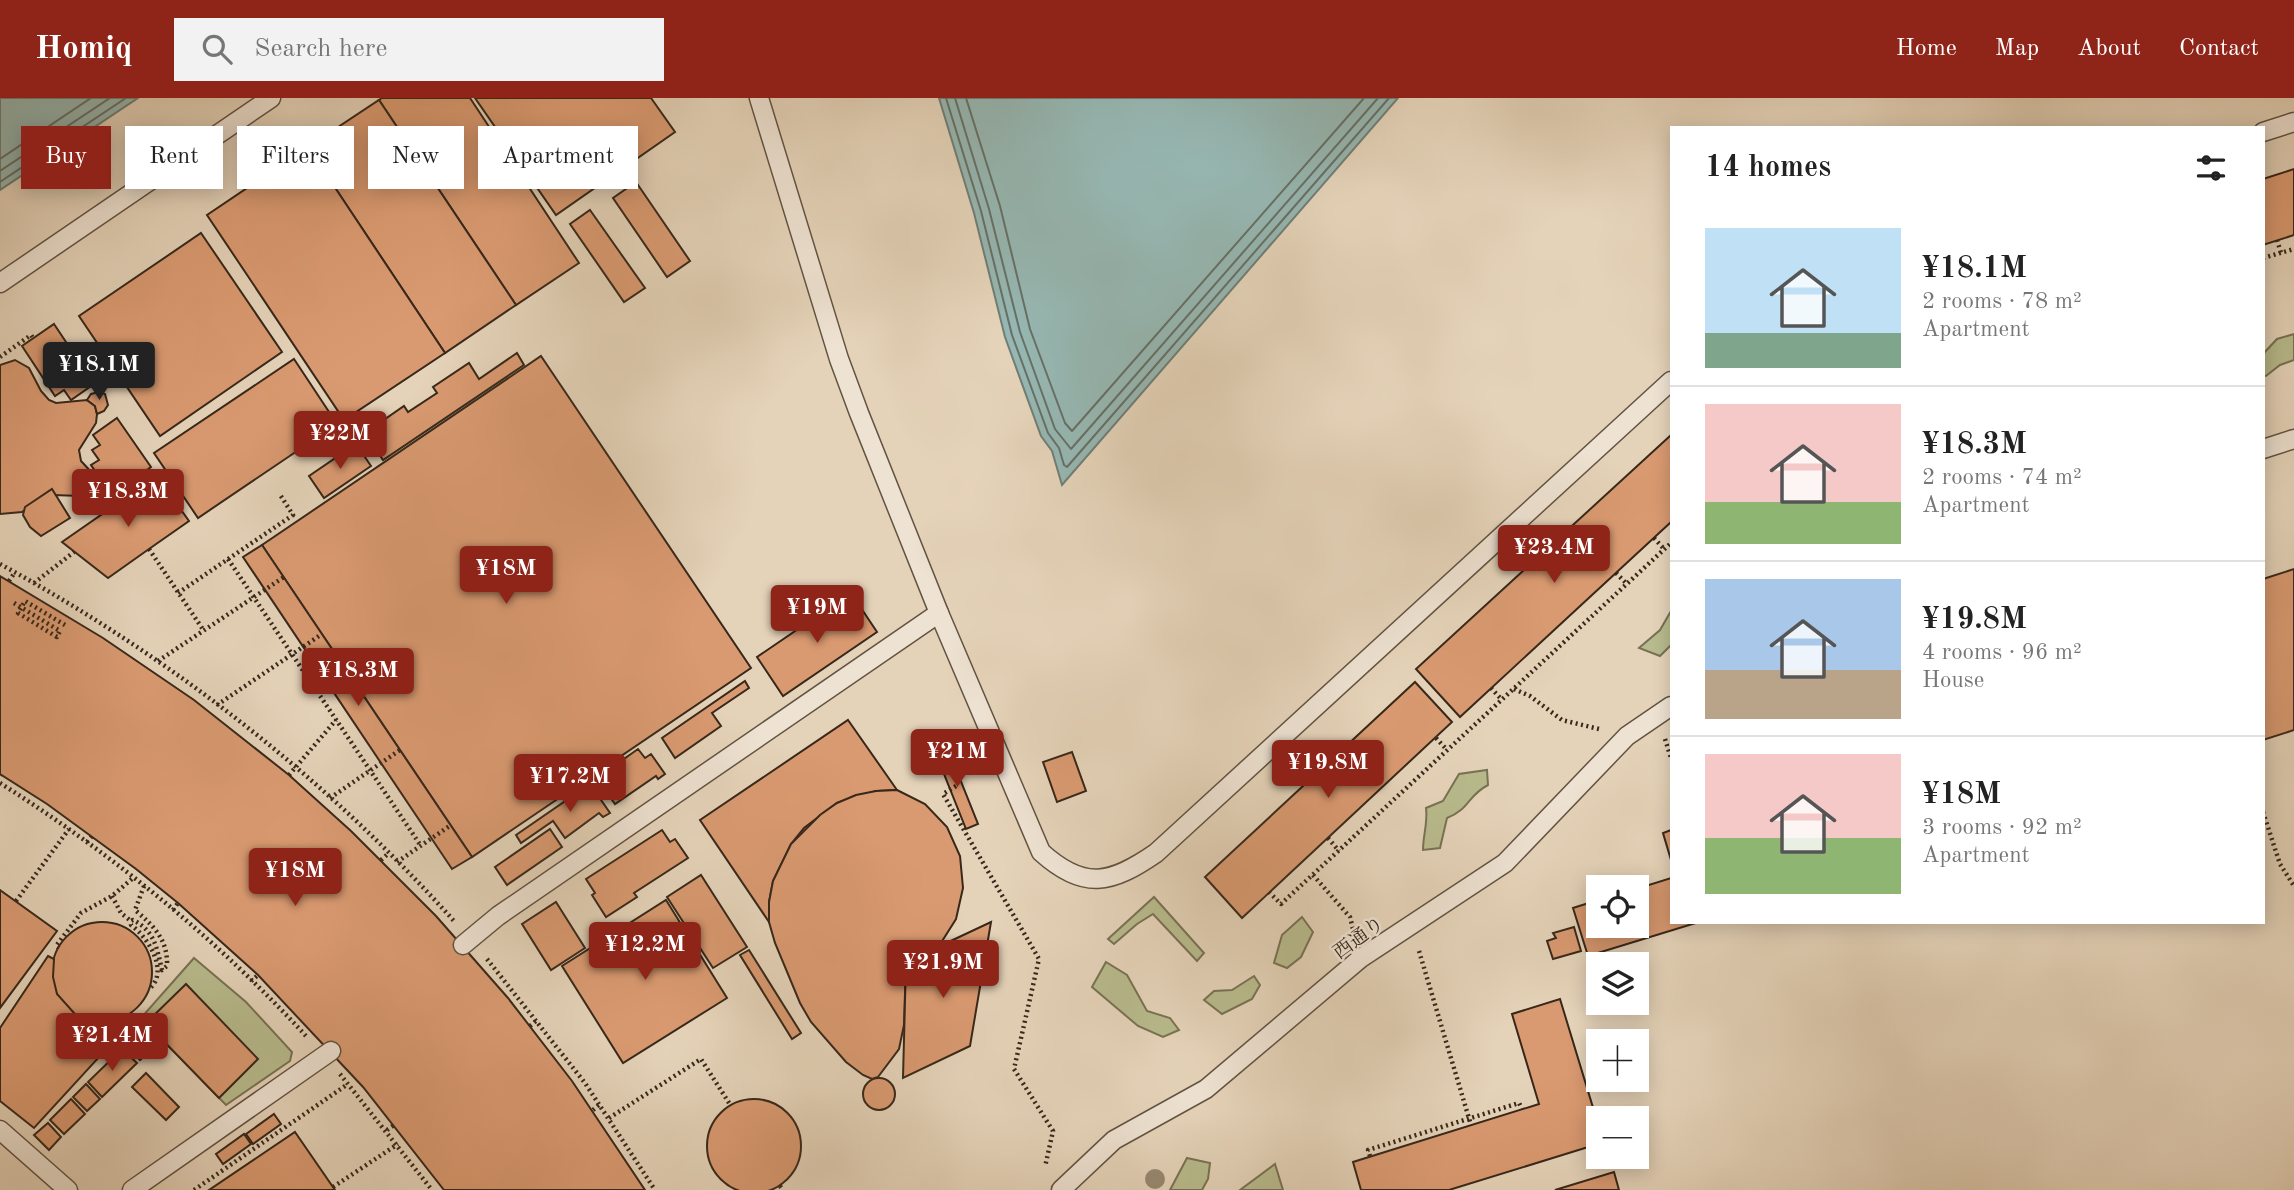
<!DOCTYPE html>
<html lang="en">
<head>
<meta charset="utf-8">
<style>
  body { margin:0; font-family:"Old Standard TT","Noto Serif JP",serif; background:#f2f2f2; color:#222; height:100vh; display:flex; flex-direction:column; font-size:26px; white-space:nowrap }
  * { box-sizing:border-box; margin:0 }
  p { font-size:23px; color:#767676 }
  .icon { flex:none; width:38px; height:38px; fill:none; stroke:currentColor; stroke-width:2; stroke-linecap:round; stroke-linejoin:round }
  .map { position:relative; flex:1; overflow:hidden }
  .side { position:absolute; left:1670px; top:28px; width:595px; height:798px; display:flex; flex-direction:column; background:#fff; border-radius:0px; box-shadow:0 4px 18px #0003 }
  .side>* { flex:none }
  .banner { position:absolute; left:21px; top:28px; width:665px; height:63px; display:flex; gap:14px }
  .buttons { position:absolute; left:1586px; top:777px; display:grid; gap:14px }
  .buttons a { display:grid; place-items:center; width:63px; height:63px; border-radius:0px; background:#fff; box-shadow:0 4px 18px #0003; font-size:35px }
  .price { position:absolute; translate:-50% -60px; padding:0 16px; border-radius:7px; background:#8f2418; color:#fff; font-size:23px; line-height:46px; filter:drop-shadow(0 2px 4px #0008) }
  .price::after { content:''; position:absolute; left:50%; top:42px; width:21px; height:16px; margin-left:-10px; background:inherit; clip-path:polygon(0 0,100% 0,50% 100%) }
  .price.on { background:#222; color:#fff }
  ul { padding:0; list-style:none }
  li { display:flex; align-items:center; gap:21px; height:175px; padding:0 35px }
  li+li { border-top:2px solid #e0e0e0 }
  li span { display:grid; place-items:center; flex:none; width:196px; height:140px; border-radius:0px; color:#555 }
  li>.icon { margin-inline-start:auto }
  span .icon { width:84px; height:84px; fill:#fffc; stroke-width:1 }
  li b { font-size:30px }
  h2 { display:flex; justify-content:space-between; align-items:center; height:84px; padding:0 35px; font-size:30px }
  .tag { padding:0 24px; border-radius:0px; background:#fff; box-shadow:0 4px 18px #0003; font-size:24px; line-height:63px }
  .tag.on { background:#8f2418; color:#fff }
  header { display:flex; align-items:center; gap:42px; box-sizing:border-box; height:98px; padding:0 35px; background:#8f2418; color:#fff }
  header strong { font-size:33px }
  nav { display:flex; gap:38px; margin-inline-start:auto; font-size:24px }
  .search { width:490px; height:63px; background:#f2f2f2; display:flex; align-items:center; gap:18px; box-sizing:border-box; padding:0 24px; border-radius:0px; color:#767676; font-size:26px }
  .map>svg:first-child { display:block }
</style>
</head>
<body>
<header>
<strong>Homiq</strong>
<div class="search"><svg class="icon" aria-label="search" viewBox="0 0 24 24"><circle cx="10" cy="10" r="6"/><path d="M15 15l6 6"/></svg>Search here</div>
<nav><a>Home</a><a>Map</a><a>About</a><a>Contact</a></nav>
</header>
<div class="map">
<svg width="2294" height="1092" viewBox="0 0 2294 1092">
  <rect width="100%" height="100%" fill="#e5d3b9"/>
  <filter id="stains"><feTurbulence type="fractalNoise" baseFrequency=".00286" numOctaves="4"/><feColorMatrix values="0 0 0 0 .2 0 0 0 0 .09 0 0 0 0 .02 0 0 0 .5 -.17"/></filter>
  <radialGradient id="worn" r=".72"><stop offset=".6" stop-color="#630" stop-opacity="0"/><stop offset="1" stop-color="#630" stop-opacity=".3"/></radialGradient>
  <!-- green -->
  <g fill="#b8bb8d" stroke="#787254" stroke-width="2">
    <polygon points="2294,236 2294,262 2280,267 2266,278 2263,277 2263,256 2277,241"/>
    <polygon points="1671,513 1671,547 1660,558 1639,550 1660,532"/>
    <path d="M1487 672 1488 687C1467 698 1470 711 1447 720L1440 750 1423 752C1423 737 1428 725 1426 710L1443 703 1459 676Z"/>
    <polygon points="1154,799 1204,855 1197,863 1153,816 1137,826 1114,846 1108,841"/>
    <polygon points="1302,819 1313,834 1301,859 1287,870 1274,865 1282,837"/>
    <polygon points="194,860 246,904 292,954 290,963 226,1007 141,920"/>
    <polygon points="1106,864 1127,877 1147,913 1170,920 1179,932 1163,939 1138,928 1092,889"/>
    <polygon points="1254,878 1260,887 1252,901 1222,916 1204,902 1214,893 1232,892"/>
    <polygon points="1187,1060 1210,1065 1208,1081 1202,1092 1170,1092"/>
    <polygon points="1275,1066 1283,1092 1240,1092"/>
  </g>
  <!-- water -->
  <g fill="#96b7b2" stroke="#707e76" stroke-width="2">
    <polygon points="0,0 138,0 0,92"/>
    <polygon points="939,0 1398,0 1062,387 1052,353 1041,338 1005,239 974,115"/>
  </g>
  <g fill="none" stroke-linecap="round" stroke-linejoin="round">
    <!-- shore -->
    <g stroke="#667066" stroke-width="2">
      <polyline points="946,0 981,113 1012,237 1048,335 1059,350 1064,367 1067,369 1389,0"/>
      <polyline points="955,0 989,111 1020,234 1055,331 1071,351 1378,0"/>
      <polyline points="966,0 1000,108 1030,231 1065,325 1072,333 1364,0"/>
      <polyline points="0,61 91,0"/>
      <polyline points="0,73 110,0"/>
      <polyline points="0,84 126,0"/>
    </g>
  </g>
  <!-- building -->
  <g fill="#da9a71" stroke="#37281b" stroke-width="2">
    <polygon points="382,0 470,0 579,165 516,207 379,2"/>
    <polygon points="475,0 651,0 675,34 556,117"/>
    <polygon points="379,2 516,207 445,255 308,49"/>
    <polygon points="308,49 445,255 344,322 207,117"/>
    <polygon points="2294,71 2294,137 2263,147 2263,81"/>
    <polygon points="636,84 690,163 667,179 613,100"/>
    <polygon points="590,112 645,190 624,204 570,126"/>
    <polygon points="201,135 282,254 160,338 79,218"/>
    <polygon points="54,226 94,286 71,302 64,292 55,298 22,248"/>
    <polygon points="517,255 524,267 383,362 365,335 404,308 408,314 437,295 433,289 469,265 479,281"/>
    <polygon points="541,258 751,570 472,759 262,447"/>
    <polygon points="294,261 337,326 198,420 154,355"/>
    <polygon points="15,262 29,270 41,293 49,302 56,305 87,302 95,308 97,316 96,325 79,352 81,363 93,376 93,386 87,394 81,398 53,397 22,414 0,416 0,267"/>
    <polygon points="99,294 105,296 108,307 104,313 97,316 95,308 87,302 91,296"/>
    <polygon points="117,320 151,369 112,397 91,367 99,362 92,352 100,347 93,337"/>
    <polygon points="1671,337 1671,424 1460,619 1416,571"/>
    <polygon points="356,346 371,368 324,400 309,378"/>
    <polygon points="157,378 189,423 149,451 108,480 62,444"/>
    <polygon points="52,391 70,420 41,438 30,429 23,417 25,409"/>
    <polygon points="262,447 472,759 452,771 243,459"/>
    <polygon points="2294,471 2294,632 2263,642 2263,481"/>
    <polygon points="0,478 103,540 194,602 289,677 351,733 436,818 508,900 572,983 645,1092 444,1092 363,989 258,877 178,805 136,771 47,706 0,676"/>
    <polygon points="851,495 877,534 783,598 757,559"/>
    <polygon points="745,583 749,590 712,615 721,628 675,660 662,640"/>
    <polygon points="1415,584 1452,624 1242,820 1205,779"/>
    <polygon points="848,622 897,692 876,693 837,705 804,730 791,746 773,783 769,804 769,824 700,722"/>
    <polygon points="638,651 645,660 651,656 665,676 658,681 656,678 615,706 600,685 617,673 614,668"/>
    <polygon points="948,651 978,726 966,731 936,656"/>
    <polygon points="1072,654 1086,693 1057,704 1043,664"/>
    <polygon points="590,686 610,715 603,719 599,715 565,740 553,723 521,745 516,737"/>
    <polygon points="897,692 925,706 947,729 960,758 963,790 956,821 939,848 906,864 904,927 899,951 878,979 872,981 863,977 846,964 811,924 800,905 775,845 769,824 769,804 773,783 791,746 820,717 837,705 856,697 876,693"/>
    <polygon points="550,731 562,749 507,787 495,769"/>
    <polygon points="662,732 670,744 675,741 688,760 634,795 637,799 606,819 592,797 595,795 586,781"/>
    <polygon points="1671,732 1671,762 1663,735"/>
    <polygon points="701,777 747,849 713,870 667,799"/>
    <polygon points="1671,780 1671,824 1699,824 1588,858 1573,810 1598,802 1598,828 1636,828 1636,791"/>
    <polygon points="0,792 57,833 0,910"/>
    <polygon points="666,802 727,900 623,965 562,868"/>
    <polygon points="556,804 585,850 551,872 522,826"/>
    <polygon points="991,824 970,948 903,980 906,864"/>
    <circle cx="102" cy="874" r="50"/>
    <polygon points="1574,829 1581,853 1553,861 1547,843 1556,840 1553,835"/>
    <polygon points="749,852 801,935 792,941 740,857"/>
    <polygon points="48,858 54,861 53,879 57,896 74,915 84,921 96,924 115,923 128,917 134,921 34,1030 0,1003 0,930"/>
    <polygon points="186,886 258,961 219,1000 146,925"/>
    <polygon points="1560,901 1598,1026 1598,1046 1449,1092 1361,1092 1353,1064 1539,1006 1512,916"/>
    <polygon points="139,935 153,950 140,962 126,947"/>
    <polygon points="122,951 137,965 102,999 88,984"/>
    <polygon points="146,975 179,1009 166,1022 132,989"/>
    <circle cx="879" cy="996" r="16"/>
    <polygon points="86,986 100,1001 87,1013 73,999"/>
    <polygon points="71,1001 85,1016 64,1036 50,1022"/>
    <circle cx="754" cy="1048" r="47"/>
    <polygon points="274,1016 281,1026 253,1046 246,1036"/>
    <polygon points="48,1025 61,1039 49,1052 34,1037"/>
    <polygon points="295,1034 335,1092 209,1092"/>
    <polygon points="244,1036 251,1046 223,1066 216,1056"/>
    <polygon points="1614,1074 1619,1092 1555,1092"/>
  </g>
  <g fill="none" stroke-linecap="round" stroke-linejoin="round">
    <!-- lane casing -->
    <g stroke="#625342" stroke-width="21">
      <g id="lane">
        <path d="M759 0 839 261 859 315 939 515 1041 754C1084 793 1111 786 1156 755L1671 283"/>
        <polyline points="2263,34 2294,24"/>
        <polyline points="0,185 271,0"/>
        <polyline points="2263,351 2294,341"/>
        <polyline points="463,847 498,818 939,515"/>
        <polyline points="0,1032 68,1092"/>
        <polyline points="132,1092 331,953"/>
        <polyline points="1061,1092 1114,1042 1206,991 1361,860 1505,765 1627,638 1671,608"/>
      </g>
    </g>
    <!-- path -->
    <g stroke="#37281b" stroke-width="4.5" stroke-dasharray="2 3.5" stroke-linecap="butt">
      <polyline points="2277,142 2281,155"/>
      <polyline points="2263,160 2294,151"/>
      <polyline points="0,259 31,237 33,240"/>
      <polyline points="1654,440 1665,452"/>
      <polyline points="149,451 204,533"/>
      <polyline points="228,461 421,748"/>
      <path d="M0 466C169 558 326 680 454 823"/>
      <polyline points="1616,475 1627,486"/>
      <polyline points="9,483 15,474"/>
      <polyline points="34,485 74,454"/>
      <polyline points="178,495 293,417 279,395"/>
      <polyline points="14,505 60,533 57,539 18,515 25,503 65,527"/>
      <polyline points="158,563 284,479"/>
      <polyline points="1491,590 1502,602"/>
      <polyline points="1514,591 1530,598 1562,622 1599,631"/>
      <polyline points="217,607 322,536"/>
      <polyline points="1436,640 1447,652"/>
      <polyline points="1665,641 1671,660"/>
      <polyline points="0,677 1,676"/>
      <polyline points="289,677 336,622"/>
      <path d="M0 685C112 756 217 841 306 938"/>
      <polyline points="956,688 943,696 1039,861 1014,971 1053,1033 1045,1069"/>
      <polyline points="330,700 400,652"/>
      <polyline points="2263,714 2280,766 2294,788"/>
      <polyline points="1328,740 1339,753"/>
      <polyline points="87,744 92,738"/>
      <polyline points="381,762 389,755"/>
      <polyline points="397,764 451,727"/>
      <polyline points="1313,777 1350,819 1354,835"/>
      <path d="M144 788 135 812C154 828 168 842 167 868L162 872C157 851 155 833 133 822L131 823V827C148 839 170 874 149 891"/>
      <polyline points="1269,794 1281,806 1671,445"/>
      <polyline points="112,798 121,815 131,823"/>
      <polyline points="16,803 69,731"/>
      <polyline points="173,812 178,805"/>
      <polyline points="59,850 56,848 81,815 112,798 133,780"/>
      <polyline points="1419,853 1471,1027"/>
      <polyline points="487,861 585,985 655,1092"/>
      <polyline points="251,883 258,877"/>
      <polyline points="530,928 537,922"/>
      <polyline points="340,976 432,1092"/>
      <polyline points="593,1012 600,1006"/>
      <polyline points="609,1020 701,961 731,1008"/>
      <polyline points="387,1032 394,1027"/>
      <polyline points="1370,1058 1368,1052 1519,1005 1522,1011"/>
      <polyline points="780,1088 783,1092"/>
      <polyline points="333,1089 398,1046"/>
      <polyline points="194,1092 348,986"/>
    </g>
    <!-- lane -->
    <use href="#lane" stroke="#eee2d2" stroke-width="18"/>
  </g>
  <!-- trees -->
  <circle fill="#978972" cx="1155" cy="1081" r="10"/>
  <g text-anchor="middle" stroke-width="5" stroke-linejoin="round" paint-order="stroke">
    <!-- street labels -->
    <g font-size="19" fill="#37281b" stroke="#eee2d2">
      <text transform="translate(1358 839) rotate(-36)" y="7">西通り</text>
    </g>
  </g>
  <rect width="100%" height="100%" filter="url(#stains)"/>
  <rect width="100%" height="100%" fill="url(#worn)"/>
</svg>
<div class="buttons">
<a><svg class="icon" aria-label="locate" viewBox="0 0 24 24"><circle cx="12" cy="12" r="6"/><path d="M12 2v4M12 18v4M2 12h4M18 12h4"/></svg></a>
<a><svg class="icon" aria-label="layers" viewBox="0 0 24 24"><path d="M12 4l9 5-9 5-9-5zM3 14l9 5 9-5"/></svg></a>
<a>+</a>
<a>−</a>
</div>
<b class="price on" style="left:99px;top:304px">¥18.1M</b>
<b class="price" style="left:340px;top:373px">¥22M</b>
<b class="price" style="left:128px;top:431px">¥18.3M</b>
<b class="price" style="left:1554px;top:487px">¥23.4M</b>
<b class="price" style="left:506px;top:508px">¥18M</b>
<b class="price" style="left:817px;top:547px">¥19M</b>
<b class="price" style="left:358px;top:610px">¥18.3M</b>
<b class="price" style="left:957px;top:691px">¥21M</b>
<b class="price" style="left:1328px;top:702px">¥19.8M</b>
<b class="price" style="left:570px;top:716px">¥17.2M</b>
<b class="price" style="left:295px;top:810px">¥18M</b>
<b class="price" style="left:645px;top:884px">¥12.2M</b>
<b class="price" style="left:943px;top:902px">¥21.9M</b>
<b class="price" style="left:112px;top:975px">¥21.4M</b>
<div class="banner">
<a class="tag on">Buy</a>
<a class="tag">Rent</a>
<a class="tag">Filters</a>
<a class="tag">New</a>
<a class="tag">Apartment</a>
</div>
<section class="side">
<h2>14 homes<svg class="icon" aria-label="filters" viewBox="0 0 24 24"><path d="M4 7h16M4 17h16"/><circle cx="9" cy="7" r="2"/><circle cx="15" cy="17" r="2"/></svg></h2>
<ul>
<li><span style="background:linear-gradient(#bfe0f5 75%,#7fa58c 0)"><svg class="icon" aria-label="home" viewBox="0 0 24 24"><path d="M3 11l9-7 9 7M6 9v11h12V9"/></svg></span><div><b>¥18.1M</b><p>2 rooms · 78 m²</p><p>Apartment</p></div></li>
<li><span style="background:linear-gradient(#f6c9c9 70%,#8fb573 0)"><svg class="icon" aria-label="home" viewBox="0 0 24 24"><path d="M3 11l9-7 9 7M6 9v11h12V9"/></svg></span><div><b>¥18.3M</b><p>2 rooms · 74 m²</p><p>Apartment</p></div></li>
<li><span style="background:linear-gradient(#a9c7e8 65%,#b9a48a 0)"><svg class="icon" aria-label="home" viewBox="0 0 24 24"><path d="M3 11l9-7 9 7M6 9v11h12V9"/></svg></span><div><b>¥19.8M</b><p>4 rooms · 96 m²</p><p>House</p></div></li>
<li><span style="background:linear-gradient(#f6c9c9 60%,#8fb573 0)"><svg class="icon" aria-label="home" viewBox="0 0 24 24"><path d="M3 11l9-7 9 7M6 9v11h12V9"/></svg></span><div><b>¥18M</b><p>3 rooms · 92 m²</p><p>Apartment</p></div></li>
</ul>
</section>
</div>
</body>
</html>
